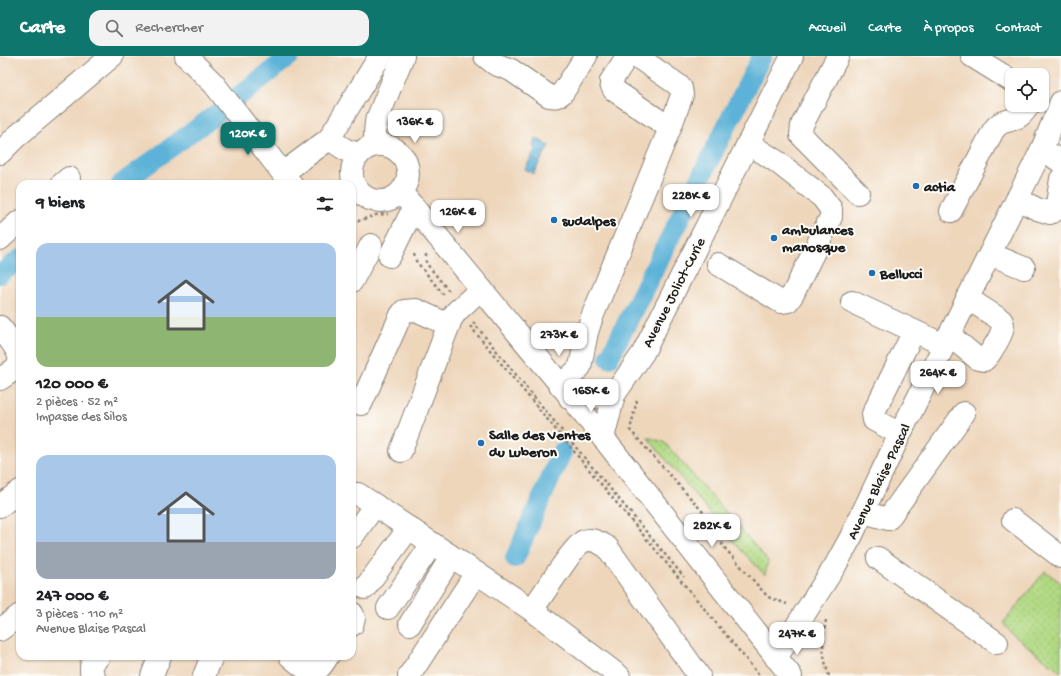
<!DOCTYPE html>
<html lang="fr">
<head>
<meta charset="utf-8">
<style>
  body { margin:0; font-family:"Gochi Hand",sans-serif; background:#f2f2f2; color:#202124; height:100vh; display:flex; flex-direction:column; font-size:15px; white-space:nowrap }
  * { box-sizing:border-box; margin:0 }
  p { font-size:13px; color:#757577 }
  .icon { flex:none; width:22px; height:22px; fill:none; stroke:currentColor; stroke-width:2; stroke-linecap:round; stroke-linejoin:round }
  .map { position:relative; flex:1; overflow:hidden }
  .side { position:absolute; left:16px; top:124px; width:340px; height:480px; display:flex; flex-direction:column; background:#fff; border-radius:12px; box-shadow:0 1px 3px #0004 }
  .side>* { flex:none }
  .tools { position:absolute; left:1005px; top:12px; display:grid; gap:8px }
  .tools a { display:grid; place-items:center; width:44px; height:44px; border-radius:8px; background:#fff; box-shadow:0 1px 3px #0004; font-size:20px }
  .price { position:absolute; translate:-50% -34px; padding:0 9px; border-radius:8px; background:#fff; color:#222; font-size:13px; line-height:26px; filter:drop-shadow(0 1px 2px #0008) }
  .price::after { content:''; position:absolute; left:50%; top:24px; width:12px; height:9px; margin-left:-6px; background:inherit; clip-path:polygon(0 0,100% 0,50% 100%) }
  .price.selected { background:#0f766e; color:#fff }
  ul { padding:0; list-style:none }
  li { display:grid; align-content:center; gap:8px; height:212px; padding:0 20px }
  li span { display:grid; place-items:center; height:124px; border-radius:12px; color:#555 }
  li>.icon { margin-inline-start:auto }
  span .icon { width:72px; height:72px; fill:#fffc; stroke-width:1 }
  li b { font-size:17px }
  h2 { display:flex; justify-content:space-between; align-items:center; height:48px; padding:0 20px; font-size:17px }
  header { display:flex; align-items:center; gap:24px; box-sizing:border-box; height:56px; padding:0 20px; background:#0f766e; color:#fff }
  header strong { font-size:19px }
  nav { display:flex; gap:22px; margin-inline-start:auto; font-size:14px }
  .search { width:280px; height:36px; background:#f2f2f2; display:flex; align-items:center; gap:10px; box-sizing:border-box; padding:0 14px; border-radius:12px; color:#757577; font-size:15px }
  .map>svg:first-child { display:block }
</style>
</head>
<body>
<header>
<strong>Carte</strong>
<div class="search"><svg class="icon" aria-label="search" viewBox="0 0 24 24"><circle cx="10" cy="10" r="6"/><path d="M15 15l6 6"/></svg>Rechercher</div>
<nav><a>Accueil</a><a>Carte</a><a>À propos</a><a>Contact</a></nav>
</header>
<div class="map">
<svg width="1061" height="620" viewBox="0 0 1061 620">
  <defs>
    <pattern id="grass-dots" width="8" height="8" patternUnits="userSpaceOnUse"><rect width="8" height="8" fill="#b1d983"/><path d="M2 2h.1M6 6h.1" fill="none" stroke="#98ba71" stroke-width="1.8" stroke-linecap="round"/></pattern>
    <pattern id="water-waves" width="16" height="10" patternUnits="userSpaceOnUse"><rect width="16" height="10" fill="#5bb2d8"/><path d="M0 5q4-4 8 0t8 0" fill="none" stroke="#4a90ae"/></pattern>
  </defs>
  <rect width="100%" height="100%" fill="#fdfcf7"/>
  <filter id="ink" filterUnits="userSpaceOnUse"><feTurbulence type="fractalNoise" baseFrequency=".025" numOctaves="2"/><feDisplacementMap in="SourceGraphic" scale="8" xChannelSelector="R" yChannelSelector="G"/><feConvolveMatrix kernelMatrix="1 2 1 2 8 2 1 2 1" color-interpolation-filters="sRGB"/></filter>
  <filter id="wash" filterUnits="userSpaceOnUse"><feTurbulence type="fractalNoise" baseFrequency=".012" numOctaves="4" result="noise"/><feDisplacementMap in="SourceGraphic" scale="16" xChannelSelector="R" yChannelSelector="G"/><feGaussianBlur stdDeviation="0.9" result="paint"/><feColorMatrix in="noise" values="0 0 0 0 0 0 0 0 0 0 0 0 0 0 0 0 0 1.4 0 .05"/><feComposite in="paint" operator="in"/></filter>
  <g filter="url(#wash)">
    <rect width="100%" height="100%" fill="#f4e5cc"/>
    <!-- built -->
    <path fill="#eed6bb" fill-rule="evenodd" d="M0 0H1061V620H0ZM1012 19H1042V49H1012ZM20 128H352V600H20Z"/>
    <!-- grass -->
    <g fill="url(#grass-dots)" stroke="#667a50">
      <polygon points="647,381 664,386 757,492 768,505 765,519 740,493"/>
      <polygon points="1045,515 1061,527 1061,616 1013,579 1003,567"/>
    </g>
    <!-- water -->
    <polygon fill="url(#water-waves)" stroke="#3c677a" points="536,82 549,90 533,118 525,113 535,94 533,89"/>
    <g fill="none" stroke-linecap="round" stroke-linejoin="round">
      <!-- canal -->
      <g stroke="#5bb2d8" stroke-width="20">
        <polyline points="121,128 211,62 290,0"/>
        <polyline points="0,218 20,203"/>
        <polyline points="609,302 762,0"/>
        <polyline points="515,502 562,396"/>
      </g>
    </g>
  </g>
  <g filter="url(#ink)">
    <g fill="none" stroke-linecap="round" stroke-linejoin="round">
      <!-- minor casing -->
      <g stroke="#888074" stroke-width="24">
        <g id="minor">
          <polyline points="186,0 214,28 291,128"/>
          <path d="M485 0 495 8 511 14 549 40C555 41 559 41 563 36L586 0"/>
          <polyline points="838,0 802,69 801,79 858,137"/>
          <polyline points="972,0 1012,25"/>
          <polyline points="378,88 375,78 376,66 403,0"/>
          <circle cx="380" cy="117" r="28"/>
          <polyline points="1042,93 1061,106"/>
          <polyline points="0,97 16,81 112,0"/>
          <polyline points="358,98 346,94 329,83 380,0"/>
          <polyline points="283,117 329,83"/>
          <polyline points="62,128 69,122"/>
          <polyline points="401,136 578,350 791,620"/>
          <polyline points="1017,143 1037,153 1050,157 1056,154 1061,123"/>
          <path d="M951 155 993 75C1001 63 1007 67 1018 61 1023 59 1026 53 1029 49"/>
          <polyline points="0,183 20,165"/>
          <polyline points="990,198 1024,212"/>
          <polyline points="390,200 414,151"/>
          <polyline points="718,208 781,246 788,245 793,238 831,161 831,153 822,141 776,105 748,87"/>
          <polyline points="352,225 371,189"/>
          <polyline points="852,246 914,275"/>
          <path d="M0 271C6 279 25 300 18 309 14 315 6 319 0 323"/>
          <path d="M949 279 978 303 984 304 988 300C993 292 1008 272 1001 264L967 242"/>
          <polyline points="561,330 580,311 587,276 592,261 670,72 682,39 681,32 678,29 639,2 635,0 626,2 611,25 611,28 614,34 670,72"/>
          <polyline points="570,342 583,342 614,339"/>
          <polyline points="361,348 401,259 404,255 416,254 449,269"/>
          <polyline points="900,378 874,364 873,358 914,275 944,289"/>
          <polyline points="603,382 614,339 643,297 792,0"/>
          <polyline points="401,395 451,263 457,255 481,233"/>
          <polyline points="352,438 358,438 532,554"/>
          <polyline points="0,450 20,435"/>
          <polyline points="863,456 888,463 964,357"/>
          <polyline points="1013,464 1061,501"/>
          <polyline points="352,481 375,449"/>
          <polyline points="878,502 997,587"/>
          <polyline points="365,532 409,472"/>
          <polyline points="388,552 432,488"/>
          <polyline points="352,557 354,562 352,569"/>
          <polyline points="410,568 451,501"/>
          <polyline points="0,574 20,559"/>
          <path d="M290 600C296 605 310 620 318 613 322 610 325 604 328 600"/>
          <polyline points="776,602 835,510 851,481 900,378 1042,93 1061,46"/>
          <polyline points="94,620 91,616 91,610 99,600"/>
          <polyline points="152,620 160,600"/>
          <polyline points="204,620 212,600"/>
          <polyline points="409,620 476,517"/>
          <path d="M619 620 532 554C540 543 575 488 584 485 593 482 600 487 607 491L699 620"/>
        </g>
      </g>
      <!-- path -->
      <g stroke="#888074" stroke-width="2.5" stroke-dasharray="3 3" stroke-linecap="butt">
        <polyline points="352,167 376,159 388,158"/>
        <polyline points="414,198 416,205 444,239"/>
        <polyline points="426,198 426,207 449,235"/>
        <polyline points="473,266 558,370 684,521"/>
        <polyline points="470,270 760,620"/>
        <polyline points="637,344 630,374 725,481 722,489 768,541 787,548"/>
        <path d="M826 564C822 586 822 598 829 620"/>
      </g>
      <!-- minor -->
      <use href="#minor" stroke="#fff" stroke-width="22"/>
    </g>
  </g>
  <!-- markers -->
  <g fill="#1f6fb2" stroke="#fdfcf7" stroke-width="1.5">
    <circle cx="916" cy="130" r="4"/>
    <circle cx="554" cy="164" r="4"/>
    <circle cx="774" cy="182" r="4"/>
    <circle cx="872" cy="217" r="4"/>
    <circle cx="481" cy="387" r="4"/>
  </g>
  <g text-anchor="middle" stroke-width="4" stroke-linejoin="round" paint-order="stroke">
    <!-- poi labels -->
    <g font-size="15" font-weight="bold" fill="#1c1c1c" stroke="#fdfcf7" text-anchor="start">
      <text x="924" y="135">actia</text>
      <text x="562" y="169">sudalpes</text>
      <text x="782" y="178">ambulances<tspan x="782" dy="17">manosque</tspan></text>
      <text x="880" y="222">Bellucci</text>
      <text x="489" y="383">Salle des Ventes<tspan x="489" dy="17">du Luberon</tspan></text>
    </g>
    <!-- street labels -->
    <g font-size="15" fill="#1c1c1c" stroke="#fdfcf7">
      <text transform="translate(673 236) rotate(-63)" y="5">Avenue Joliot-Curie</text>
      <text transform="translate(878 425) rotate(-64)" y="5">Avenue Blaise Pascal</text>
    </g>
  </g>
</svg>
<div class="tools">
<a><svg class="icon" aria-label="locate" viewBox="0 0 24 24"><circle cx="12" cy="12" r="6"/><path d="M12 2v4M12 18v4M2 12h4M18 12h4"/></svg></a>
</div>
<b class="price" style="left:415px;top:88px">136K €</b>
<b class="price selected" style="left:248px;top:100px">120K €</b>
<b class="price" style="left:691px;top:162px">228K €</b>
<b class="price" style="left:458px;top:178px">126K €</b>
<b class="price" style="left:559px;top:301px">273K €</b>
<b class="price" style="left:938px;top:339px">264K €</b>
<b class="price" style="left:591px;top:357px">165K €</b>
<b class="price" style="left:712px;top:492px">282K €</b>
<b class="price" style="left:797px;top:600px">247K €</b>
<section class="side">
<h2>9 biens<svg class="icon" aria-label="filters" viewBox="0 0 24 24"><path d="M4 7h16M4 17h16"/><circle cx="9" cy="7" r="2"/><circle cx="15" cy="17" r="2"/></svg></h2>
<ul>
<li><span style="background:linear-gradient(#a9c7e8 60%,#8fb573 0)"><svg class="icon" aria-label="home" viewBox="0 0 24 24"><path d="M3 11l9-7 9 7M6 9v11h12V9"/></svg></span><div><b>120 000 €</b><p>2 pièces · 52 m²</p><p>Impasse des Silos</p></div></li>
<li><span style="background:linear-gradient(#a9c7e8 70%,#9aa5b1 0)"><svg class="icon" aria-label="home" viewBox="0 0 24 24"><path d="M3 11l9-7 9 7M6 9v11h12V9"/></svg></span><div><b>247 000 €</b><p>3 pièces · 110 m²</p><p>Avenue Blaise Pascal</p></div></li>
</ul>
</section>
</div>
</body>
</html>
